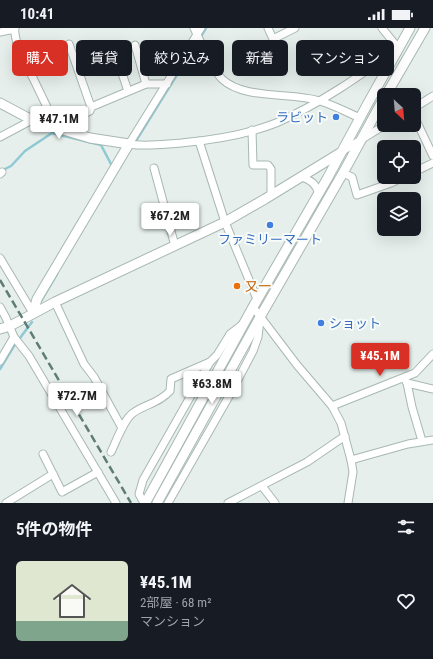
<!DOCTYPE html>
<html lang="ja">
<head>
<meta charset="utf-8">
<style>
  body { margin:0; font-family:"Roboto Condensed","Noto Sans JP",sans-serif; background:#20242c; color:#f1f3f6; height:100vh; display:flex; flex-direction:column; font-size:15px; white-space:nowrap }
  * { box-sizing:border-box; margin:0 }
  p { font-size:13px; color:#9ea1a6 }
  .icon { flex:none; width:22px; height:22px; fill:none; stroke:currentColor; stroke-width:2; stroke-linecap:round; stroke-linejoin:round }
  .map { position:relative; height:475px; overflow:hidden }
  .panel { display:flex; flex-direction:column; background:#171b24; flex:1 }
  .panel>* { flex:none }
  .guide { position:absolute; left:12px; top:12px; width:409px; height:36px; display:flex; gap:8px }
  .needle { width:26px; rotate:154deg }
  .tools { position:absolute; left:377px; top:60px; display:grid; gap:8px }
  .tools a { display:grid; place-items:center; width:44px; height:44px; border-radius:6px; background:#171b24; box-shadow:0 4px 16px #0002; font-size:20px }
  .price { position:absolute; translate:-50% -34px; padding:0 9px; border-radius:4px; background:#fff; color:#222; font-size:13px; line-height:26px; filter:drop-shadow(0 1px 2px #0008) }
  .price::after { content:''; position:absolute; left:50%; top:24px; width:12px; height:9px; margin-left:-6px; background:inherit; clip-path:polygon(0 0,100% 0,50% 100%) }
  .price.current { background:#d93025; color:#fff }
  ul { padding:0; list-style:none }
  li { display:flex; align-items:center; gap:12px; height:100px; padding:0 16px }
  li+li { border-top:1px solid #363941 }
  li span { display:grid; place-items:center; flex:none; width:112px; height:80px; border-radius:6px; color:#555 }
  li>.icon { margin-inline-start:auto }
  span .icon { width:48px; height:48px; fill:#fffc; stroke-width:1 }
  li b { font-size:17px }
  h2 { display:flex; justify-content:space-between; align-items:center; height:48px; padding:0 16px; font-size:17px }
  .pill { padding:0 14px; border-radius:6px; background:#171b24; box-shadow:0 4px 16px #0002; font-size:14px; line-height:36px }
  .pill.current { background:#d93025; color:#fff }
  .status { display:flex; justify-content:space-between; align-items:center; height:28px; padding:0 20px; background:#171b24; direction:ltr }
  .status svg { height:11px; fill:currentColor }
  .map>svg:first-child { display:block }
</style>
</head>
<body>
<div class="status"><b>10:41</b><svg viewBox="0 0 49 12"><path d="M0 12V9h3v3zM5 12V6h3v6zM10 12V3h3v9zM15 12V0h3v12zM26 1h20v11H26zM47 4h2v5h-2z"/></svg></div>
<div class="map">
<svg width="433" height="475" viewBox="0 0 433 475">
  <rect width="100%" height="100%" fill="#e6efeb"/>
  <g fill="none" stroke-linecap="round" stroke-linejoin="round">
    <!-- stream -->
    <g stroke="#8ec9d4" stroke-width="2.5">
      <polyline points="134,116 206,0"/>
      <polyline points="3,142 11,138 25,123 52,105 101,117 112,138"/>
      <polyline points="41,273 57,246"/>
      <polyline points="0,341 14,318 32,294"/>
    </g>
    <!-- minor casing -->
    <g stroke="#a8b8b2" stroke-width="9">
      <g id="minor">
        <polyline points="14,0 18,22 33,50 57,100 90,83 91,79 146,56 167,56"/>
        <path d="M194 0C200 13 213 42 222 51 244 72 292 64 320 73 333 77 347 84 360 90"/>
        <path d="M201 0 129 116C146 119 164 116 181 115 213 112 246 107 276 95 320 76 360 48 398 20L382 0"/>
        <polyline points="268,0 273,11 295,0"/>
        <polyline points="0,4 15,1"/>
        <polyline points="69,16 91,79"/>
        <polyline points="135,17 146,56"/>
        <polyline points="113,19 128,63"/>
        <polyline points="414,80 433,68"/>
        <polyline points="414,88 433,128"/>
        <polyline points="252,102 253,137 268,137 271,141 271,167"/>
        <polyline points="0,109 32,92"/>
        <polyline points="199,113 225,194 257,271"/>
        <polyline points="341,124 385,97"/>
        <polyline points="154,140 175,218"/>
        <polyline points="414,144 433,135"/>
        <polyline points="343,145 352,149 357,167 391,155 403,149"/>
        <polyline points="0,146 2,144"/>
        <path d="M301 149C311 152 316 156 319 166"/>
        <polyline points="0,230 33,285"/>
        <polyline points="55,274 84,336 94,349 122,400"/>
        <polyline points="0,279 6,290 14,309 0,333"/>
        <polyline points="253,279 297,337 332,378 341,395 351,432 408,416 433,412"/>
        <polyline points="14,309 29,328 116,475"/>
        <polyline points="404,350 407,355 412,379 422,413"/>
        <polyline points="407,355 433,361"/>
        <polyline points="332,378 415,345 433,326"/>
        <path d="M111 424C116 414 124 391 133 385 145 376 158 376 170 363L171 351 210 334"/>
        <polyline points="43,426 62,464 98,444"/>
        <polyline points="262,458 275,475"/>
        <polyline points="6,475 53,446"/>
        <polyline points="144,475 139,466 143,452 210,334 217,327 230,306 243,296"/>
        <polyline points="168,475 232,363 253,323 258,309 260,291"/>
        <polyline points="228,475 307,434 345,408"/>
        <polyline points="348,475 353,444 351,432"/>
      </g>
    </g>
    <!-- tertiary casing -->
    <g stroke="#a8b8b2" stroke-width="11">
      <g id="tertiary">
        <polyline points="386,67 425,0"/>
        <polyline points="0,75 32,92 57,100 90,110 129,116 37,271 33,285"/>
        <polyline points="0,301 10,298 55,274 225,194 265,171 340,125"/>
        <polyline points="147,472 253,279 327,151 367,77 410,0"/>
        <polyline points="157,475 260,289 343,145 384,70"/>
      </g>
    </g>
    <!-- minor -->
    <use href="#minor" stroke="#fff" stroke-width="7"/>
    <!-- tertiary -->
    <use href="#tertiary" stroke="#fff" stroke-width="9"/>
    <!-- rail -->
    <polyline stroke="#5f7d75" stroke-width="2.5" stroke-dasharray="8 4" stroke-linecap="butt" points="0,252 131,475"/>
  </g>
  <!-- markers -->
  <g fill="#3f7fe0" stroke="#f7fbf9" stroke-width="1.5">
    <circle cx="336" cy="89" r="4"/>
    <circle cx="270" cy="197" r="4"/>
    <circle cx="321" cy="295" r="4"/>
  </g>
  <circle fill="#e8710a" stroke="#f7fbf9" stroke-width="1.5" cx="237" cy="258" r="4"/>
  <g text-anchor="middle" stroke-width="4" stroke-linejoin="round" paint-order="stroke">
    <!-- shop labels -->
    <g font-size="13" fill="#366cbe" stroke="#f7fbf9" text-anchor="end">
      <text x="328" y="94">ラビット</text>
      <text x="270" y="216" text-anchor="middle">ファミリーマート</text>
      <text x="329" y="300" text-anchor="start">ショット</text>
    </g>
    <!-- food labels -->
    <g font-size="13" fill="#c56008" stroke="#f7fbf9" text-anchor="start">
      <text x="245" y="263">又一</text>
    </g>
  </g>
</svg>
<div class="tools">
<a><svg class="needle" viewBox="-14 -14 28 28"><path d="M0-13l5 13h-10z" fill="#e53935"/><path d="M0 13l5-13h-10z" fill="#9ea1a6"/></svg></a>
<a><svg class="icon" aria-label="locate" viewBox="0 0 24 24"><circle cx="12" cy="12" r="6"/><path d="M12 2v4M12 18v4M2 12h4M18 12h4"/></svg></a>
<a><svg class="icon" aria-label="layers" viewBox="0 0 24 24"><path d="M12 4l9 5-9 5-9-5zM3 14l9 5 9-5"/></svg></a>
</div>
<b class="price" style="left:59px;top:112px">¥47.1M</b>
<b class="price" style="left:170px;top:209px">¥67.2M</b>
<b class="price current" style="left:380px;top:349px">¥45.1M</b>
<b class="price" style="left:212px;top:377px">¥63.8M</b>
<b class="price" style="left:77px;top:389px">¥72.7M</b>
<div class="guide">
<a class="pill current">購入</a>
<a class="pill">賃貸</a>
<a class="pill">絞り込み</a>
<a class="pill">新着</a>
<a class="pill">マンション</a>
</div>
</div>
<section class="panel">
<h2>5件の物件<svg class="icon" aria-label="filters" viewBox="0 0 24 24"><path d="M4 7h16M4 17h16"/><circle cx="9" cy="7" r="2"/><circle cx="15" cy="17" r="2"/></svg></h2>
<ul>
<li><span style="background:linear-gradient(#dfe7d0 75%,#7fa58c 0)"><svg class="icon" aria-label="home" viewBox="0 0 24 24"><path d="M3 11l9-7 9 7M6 9v11h12V9"/></svg></span><div><b>¥45.1M</b><p>2部屋 · 68 m²</p><p>マンション</p></div><svg class="icon" aria-label="heart" viewBox="0 0 24 24"><path d="M12 20l-8-8c-3-5 5-10 8-4 3-6 11-1 8 4z"/></svg></li>
</ul>
</section>
</body>
</html>
